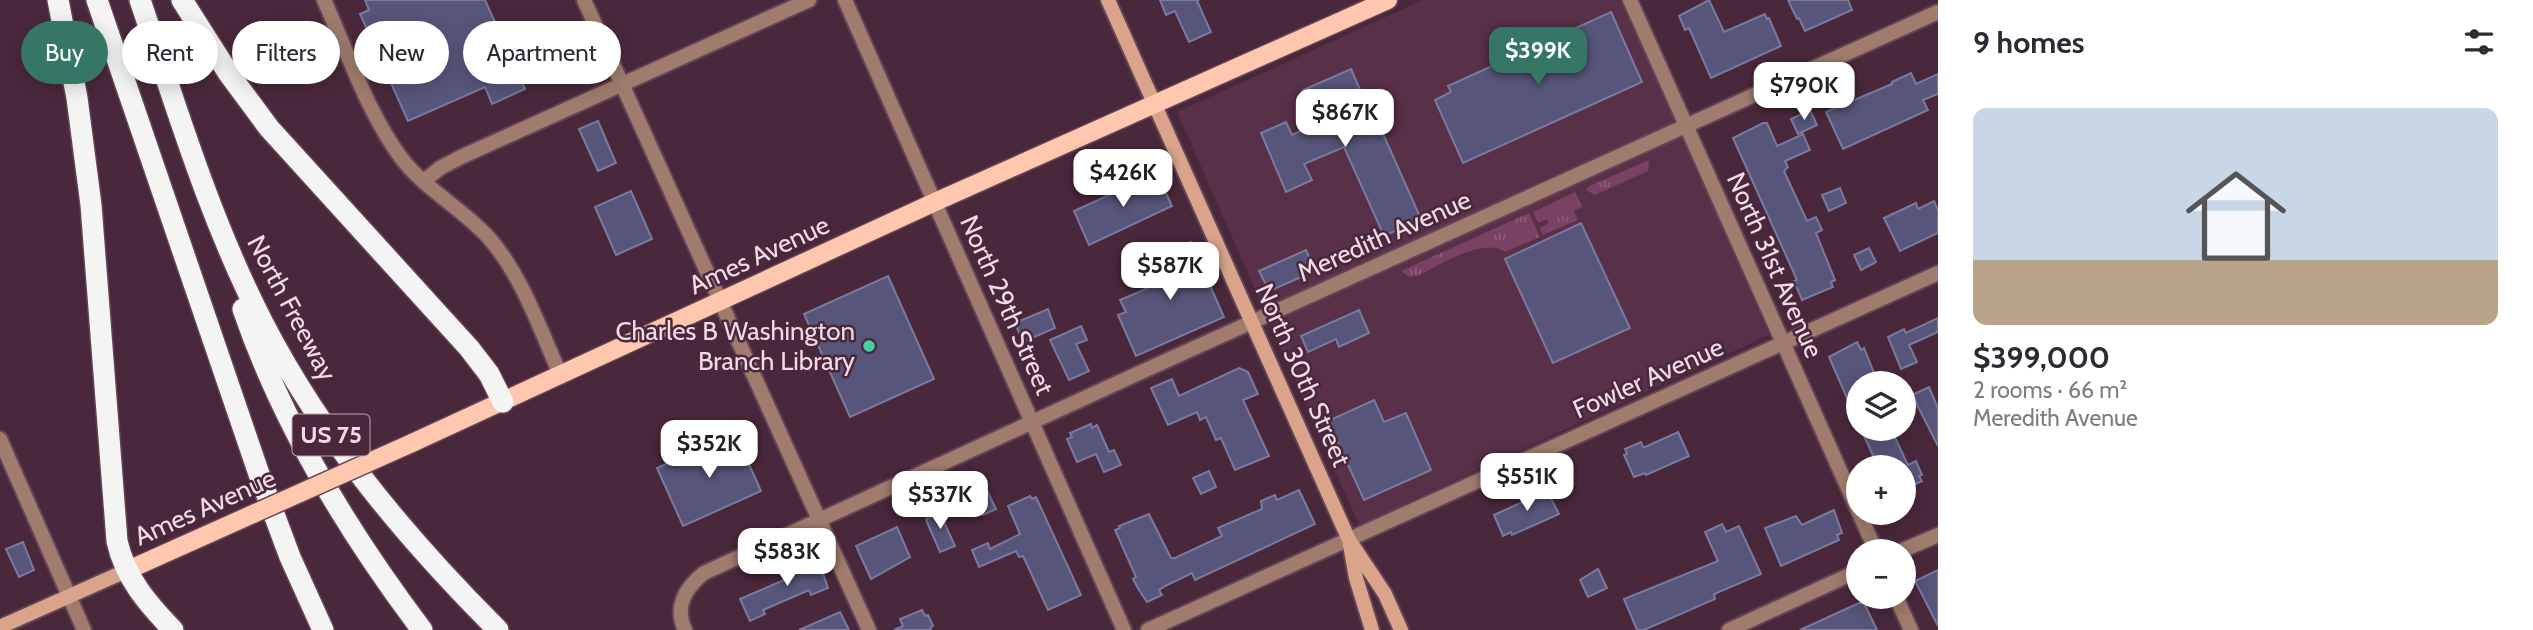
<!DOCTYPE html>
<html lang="en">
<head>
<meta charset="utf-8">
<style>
  body { margin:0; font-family:Cabin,sans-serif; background:#f2f2f3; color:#2b2b33; height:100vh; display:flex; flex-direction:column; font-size:26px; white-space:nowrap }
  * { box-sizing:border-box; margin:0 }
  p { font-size:23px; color:#7c7c81 }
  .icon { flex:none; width:38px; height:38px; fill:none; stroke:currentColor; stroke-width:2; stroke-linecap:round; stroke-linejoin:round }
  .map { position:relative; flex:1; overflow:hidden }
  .panel { display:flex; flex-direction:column; background:#fff; width:595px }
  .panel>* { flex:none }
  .top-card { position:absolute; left:21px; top:21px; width:665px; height:63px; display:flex; gap:14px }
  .controls { position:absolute; left:1846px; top:371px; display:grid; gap:14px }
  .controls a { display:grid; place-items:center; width:70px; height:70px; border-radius:50%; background:#fff; box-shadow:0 4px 18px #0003; font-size:35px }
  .price { position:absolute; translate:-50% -60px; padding:0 16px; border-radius:14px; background:#fff; color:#222; font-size:23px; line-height:46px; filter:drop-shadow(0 2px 4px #0008) }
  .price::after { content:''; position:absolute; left:50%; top:42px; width:21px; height:16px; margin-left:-10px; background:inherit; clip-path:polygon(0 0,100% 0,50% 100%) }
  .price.active { background:#357764; color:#fff }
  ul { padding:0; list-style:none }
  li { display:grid; align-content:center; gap:14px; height:371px; padding:0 35px }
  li+li { border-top:2px solid #e1e1e2 }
  li span { display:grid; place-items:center; height:217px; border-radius:14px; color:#555 }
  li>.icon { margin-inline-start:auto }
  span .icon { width:126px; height:126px; fill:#fffc; stroke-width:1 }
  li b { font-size:30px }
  h2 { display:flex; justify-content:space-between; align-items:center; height:84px; padding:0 35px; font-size:30px }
  .pill { padding:0 24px; border-radius:32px; background:#fff; box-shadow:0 4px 18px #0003; font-size:24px; line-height:63px }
  .pill.active { background:#357764; color:#fff }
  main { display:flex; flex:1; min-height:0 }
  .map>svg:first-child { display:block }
</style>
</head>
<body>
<main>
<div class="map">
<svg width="1938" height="630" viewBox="0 0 1938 630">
  <defs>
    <pattern id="grass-tufts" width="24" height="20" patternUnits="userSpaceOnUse" patternTransform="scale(1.75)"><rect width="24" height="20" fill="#7a4162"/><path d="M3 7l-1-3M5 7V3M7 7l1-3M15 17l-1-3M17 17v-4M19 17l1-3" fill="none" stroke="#8d5c78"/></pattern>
  </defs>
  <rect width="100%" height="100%" fill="#4a283b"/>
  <!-- built -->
  <polygon fill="#583047" points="1423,0 1623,0 1769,335 1359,525 1177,112"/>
  <!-- grass -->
  <g fill="url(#grass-tufts)">
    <polygon points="1649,160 1648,171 1595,195 1586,190 1589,186"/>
    <polygon points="1575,192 1582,207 1574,211 1578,220 1543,235 1540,228 1549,223 1547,219 1538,223 1533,212"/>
    <path d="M1529 213 1540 237 1505 252C1483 236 1439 266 1417 276L1409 277 1401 271Z"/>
  </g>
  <!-- building -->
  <g fill="#57567a" stroke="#7a799f" stroke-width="2">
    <polygon points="365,0 485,0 525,89 492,104 485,87 408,121 360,14 369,10"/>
    <polygon points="1160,0 1199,0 1197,1 1211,32 1189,42 1175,11 1166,15"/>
    <polygon points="1709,0 1724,32 1765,14 1767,19 1769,18 1781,46 1711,78 1689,28 1685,30 1679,16"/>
    <polygon points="1788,0 1848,0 1852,10 1805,31 1799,18 1797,19"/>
    <polygon points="1611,12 1642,82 1463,163 1435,100 1451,92 1448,86"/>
    <polygon points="1351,69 1365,101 1368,100 1421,219 1384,236 1344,147 1304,164 1312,180 1286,192 1261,133 1286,122 1292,135 1318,123 1303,90"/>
    <polygon points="1911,73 1916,84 1938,74 1938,94 1923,100 1928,110 1843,149 1826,112 1892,84 1892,82"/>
    <polygon points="1810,110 1817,125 1798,134 1791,119"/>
    <polygon points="598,121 616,163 598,171 579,129"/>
    <polygon points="1763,123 1767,123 1777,146 1803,134 1810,150 1785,161 1788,167 1784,171 1807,221 1816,217 1822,230 1816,233 1835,280 1831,282 1833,287 1802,300 1794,281 1797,280 1733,138"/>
    <polygon points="1157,173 1172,206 1089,245 1074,211"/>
    <polygon points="1840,188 1846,203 1829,211 1822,195"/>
    <polygon points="631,191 652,239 616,255 595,207"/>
    <polygon points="1934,201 1938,210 1938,233 1900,251 1884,218 1916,203 1918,209"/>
    <polygon points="1581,223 1630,328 1553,363 1505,259"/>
    <polygon points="1191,242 1224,317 1136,356 1118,315 1126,312 1120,300 1148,288 1145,283 1154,280 1146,262"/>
    <polygon points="1869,248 1876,262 1861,270 1854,255"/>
    <polygon points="1306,250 1315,271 1269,291 1259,271"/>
    <polygon points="888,276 934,379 850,417 804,314"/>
    <polygon points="1048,309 1055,328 1023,342 1015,323"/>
    <polygon points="1359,310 1369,333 1339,347 1336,339 1308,352 1301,336"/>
    <polygon points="1938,318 1938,332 1909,345 1917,362 1901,369 1888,337 1904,329 1906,333"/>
    <polygon points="1081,326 1087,340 1076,344 1089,371 1069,380 1050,340"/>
    <polygon points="1857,342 1861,350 1864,348 1878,383 1858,383 1858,423 1829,357"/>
    <polygon points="1239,368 1248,372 1258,394 1243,400 1269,456 1235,470 1221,438 1216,440 1206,417 1200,420 1197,412 1168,425 1151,388 1172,379 1179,396"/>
    <polygon points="1929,387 1938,408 1938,446 1912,395"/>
    <polygon points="1374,400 1384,422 1406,413 1431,470 1364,500 1328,421"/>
    <polygon points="1091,424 1092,428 1097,425 1109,452 1114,450 1121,465 1104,472 1096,454 1077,462 1067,439 1072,437 1070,433"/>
    <polygon points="1861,429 1891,429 1908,465 1916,461 1922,475 1919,476 1922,481 1904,489 1904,467 1878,467"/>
    <polygon points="1678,432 1689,456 1646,475 1645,473 1634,477 1624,455 1627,454 1625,449 1641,442 1643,447 1645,447"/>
    <polygon points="735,433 761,491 683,526 657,468"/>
    <polygon points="1209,471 1216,487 1201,494 1193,478"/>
    <polygon points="980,476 996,509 983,515 981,511 976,513 965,483"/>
    <polygon points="1545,487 1559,514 1512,535 1511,532 1503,536 1494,515 1531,498 1530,494"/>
    <polygon points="1299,490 1315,524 1195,580 1192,573 1165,586 1159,590 1162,595 1147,602 1139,590 1133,579 1136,577 1115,530 1120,528 1119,526 1149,514 1171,558 1175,558 1222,536 1218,528 1262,509 1261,501 1275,495 1277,500"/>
    <polygon points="1030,496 1032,499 1036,497 1081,595 1048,610 1023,556 1019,557 1016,551 979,567 972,550 988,543 990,549 1020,534 1008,506"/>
    <polygon points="938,509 955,546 940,552 926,520 928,518 926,514"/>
    <polygon points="1834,510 1842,533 1837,535 1839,540 1781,566 1765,528 1796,516 1802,525"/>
    <polygon points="1722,524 1726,532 1739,526 1761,574 1714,594 1715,599 1644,630 1637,630 1624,599 1718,561 1705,532"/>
    <polygon points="897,527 910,557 871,579 856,546"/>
    <polygon points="23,542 34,570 19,577 6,549"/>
    <polygon points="811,554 820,565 828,588 811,595 809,590 763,610 765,614 750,621 740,599 791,577 789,571 798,567 797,561"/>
    <polygon points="1598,569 1607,588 1588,597 1580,580"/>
    <polygon points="1938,570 1938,626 1915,581"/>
    <polygon points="1859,603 1864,603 1877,630 1800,630"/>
    <polygon points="922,610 925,616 928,615 933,626 930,628 931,630 894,630 903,626 900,619"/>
    <polygon points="840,612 849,630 799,630"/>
  </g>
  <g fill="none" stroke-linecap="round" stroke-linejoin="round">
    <!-- minor casing -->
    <g stroke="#654456" stroke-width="18">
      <g id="minor">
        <path d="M324 0C347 51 368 114 402 159 426 190 463 209 489 238 523 277 540 330 561 376"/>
        <polyline points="584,0 869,630"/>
        <polyline points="845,0 1124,630"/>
        <polyline points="1630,0 1876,551"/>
        <polyline points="424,181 440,168 461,157 809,0"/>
        <polyline points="0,439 84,630"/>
        <polyline points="1901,551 1938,535"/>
        <polyline points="1896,597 1911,630"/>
        <path d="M685 630C674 607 685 588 704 573L1139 373 1938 12"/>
        <polyline points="1148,630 1938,273"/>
        <polyline points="1729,630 1858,571"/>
      </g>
    </g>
    <!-- secondary casing -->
    <g stroke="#654456" stroke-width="18">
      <g id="secondary">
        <polyline points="1108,0 1349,540 1385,594 1401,630"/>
        <polyline points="1350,545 1356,578 1372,630"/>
        <polyline points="0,627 128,570"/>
      </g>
    </g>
    <!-- primary casing -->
    <g stroke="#654456" stroke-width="21">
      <g id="primary">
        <polyline points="412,443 935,202 1388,0"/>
        <polyline points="128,570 253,514"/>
      </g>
    </g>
    <!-- motorway casing -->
    <g stroke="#654456" stroke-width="24">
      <g id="motorway">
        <path d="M58 0 77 98 91 205 117 541C125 578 148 604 173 630"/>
        <polyline points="97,0 259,474 290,557 323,630"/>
        <path d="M140 0C177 109 210 220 263 323 323 439 406 538 498 630"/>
        <polyline points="182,0 229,74 269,128 469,348 489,374 503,402"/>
        <path d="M243 309C283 426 348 532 422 630"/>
      </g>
    </g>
    <!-- minor -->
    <use href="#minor" stroke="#9f7c6d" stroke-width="14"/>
    <!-- secondary -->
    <use href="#secondary" stroke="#daa48b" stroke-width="14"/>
    <!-- primary -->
    <use href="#primary" stroke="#ffc7ad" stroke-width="18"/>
    <!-- motorway -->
    <use href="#motorway" stroke="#f4f4f4" stroke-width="21"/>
    <!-- primary-bridge casing -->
    <g stroke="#654456" stroke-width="21" stroke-linecap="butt">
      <polyline id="primary-bridge" points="253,514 412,443"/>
    </g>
    <!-- primary-bridge -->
    <use href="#primary-bridge" stroke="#ffc7ad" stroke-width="18"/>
  </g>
  <!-- markers -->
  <circle fill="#41d4a1" stroke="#4a283b" stroke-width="2.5" cx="869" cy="346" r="7"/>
  <g text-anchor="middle" stroke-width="5" stroke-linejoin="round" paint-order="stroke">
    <!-- shield labels -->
    <rect fill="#4a283b" stroke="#bfa5b3" stroke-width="2" x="292.5" y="414.5" width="77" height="41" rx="5"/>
    <g font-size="24" font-weight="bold" fill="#f1dae6">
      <text x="331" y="443">US 75</text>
    </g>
    <!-- street labels -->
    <g font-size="26" fill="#f1dae6" stroke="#4a283b">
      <text transform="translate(1384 236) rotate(-24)" y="9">Meredith Avenue</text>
      <text transform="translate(759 255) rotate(-25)" y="9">Ames Avenue</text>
      <text transform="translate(1775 265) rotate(66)" y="9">North 31st Avenue</text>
      <text transform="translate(1007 305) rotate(66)" y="9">North 29th Street</text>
      <text transform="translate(292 308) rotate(62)" y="9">North Freeway</text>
      <text transform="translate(1303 375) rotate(66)" y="9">North 30th Street</text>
      <text transform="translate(1648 378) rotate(-24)" y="9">Fowler Avenue</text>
      <text transform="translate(205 507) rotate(-24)" y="9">Ames Avenue</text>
    </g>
    <!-- poi labels -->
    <g font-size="26" fill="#f1dae6" stroke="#4a283b" text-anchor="end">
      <text x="855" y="340">Charles B Washington<tspan x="855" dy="30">Branch Library</tspan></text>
    </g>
  </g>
</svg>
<div class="controls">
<a><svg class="icon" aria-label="layers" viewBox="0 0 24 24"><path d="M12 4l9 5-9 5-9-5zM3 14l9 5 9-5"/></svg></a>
<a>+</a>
<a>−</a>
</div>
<b class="price active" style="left:1538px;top:87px">$399K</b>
<b class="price" style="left:1804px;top:122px">$790K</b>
<b class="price" style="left:1345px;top:149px">$867K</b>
<b class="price" style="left:1123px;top:209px">$426K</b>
<b class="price" style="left:1170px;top:302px">$587K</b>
<b class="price" style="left:709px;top:480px">$352K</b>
<b class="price" style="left:1527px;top:513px">$551K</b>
<b class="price" style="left:940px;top:531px">$537K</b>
<b class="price" style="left:787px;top:588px">$583K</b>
<div class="top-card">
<a class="pill active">Buy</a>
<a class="pill">Rent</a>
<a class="pill">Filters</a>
<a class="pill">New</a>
<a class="pill">Apartment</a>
</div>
</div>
<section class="panel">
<h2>9 homes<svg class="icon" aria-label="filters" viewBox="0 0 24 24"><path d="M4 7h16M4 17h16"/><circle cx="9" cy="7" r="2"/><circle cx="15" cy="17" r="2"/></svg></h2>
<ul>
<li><span style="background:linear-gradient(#c9d6e8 70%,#b9a48a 0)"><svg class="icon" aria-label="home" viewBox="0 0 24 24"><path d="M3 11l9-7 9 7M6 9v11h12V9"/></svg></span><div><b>$399,000</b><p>2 rooms · 66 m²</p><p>Meredith Avenue</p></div></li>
</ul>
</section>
</main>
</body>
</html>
